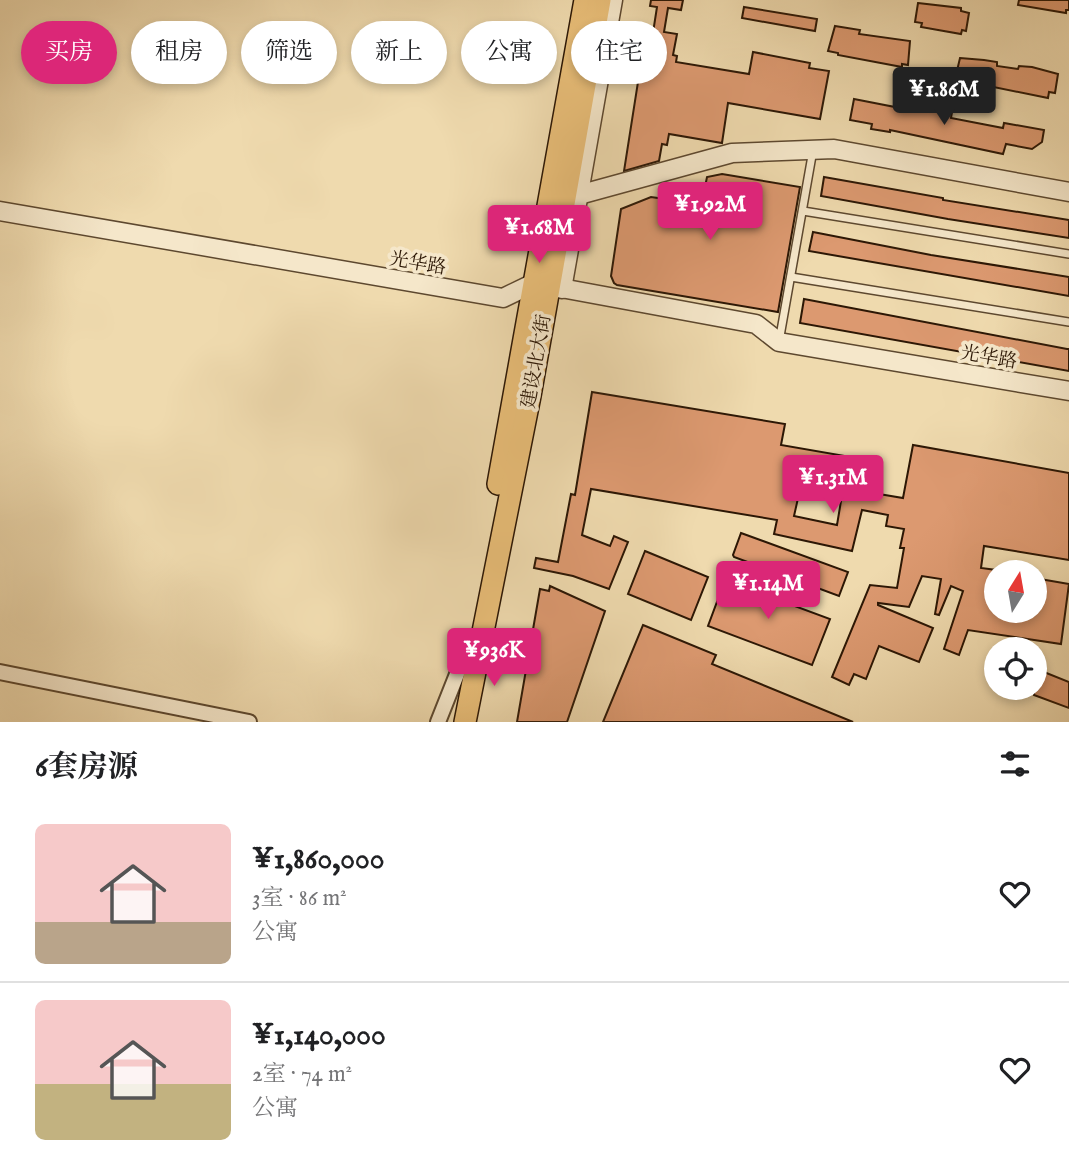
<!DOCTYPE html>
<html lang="zh">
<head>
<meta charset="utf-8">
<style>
  body { margin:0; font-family:"IM FELL English","Noto Serif SC",serif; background:#f2f2f2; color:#202124; height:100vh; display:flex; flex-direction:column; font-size:26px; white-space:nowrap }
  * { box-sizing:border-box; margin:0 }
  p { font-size:23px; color:#757577 }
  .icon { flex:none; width:38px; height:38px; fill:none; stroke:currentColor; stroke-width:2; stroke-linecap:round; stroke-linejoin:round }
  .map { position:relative; height:722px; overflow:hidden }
  .details { display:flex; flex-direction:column; background:#fff; flex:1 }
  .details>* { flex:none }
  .hud { position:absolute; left:21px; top:21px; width:700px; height:63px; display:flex; gap:14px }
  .needle { width:46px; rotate:11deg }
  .fabs { position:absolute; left:984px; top:560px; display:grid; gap:14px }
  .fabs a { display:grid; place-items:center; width:63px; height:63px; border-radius:50%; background:#fff; box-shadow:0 4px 10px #0003; font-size:35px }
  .price { position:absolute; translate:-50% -60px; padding:0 16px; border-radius:7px; background:#db2777; color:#fff; font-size:23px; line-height:46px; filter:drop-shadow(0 2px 4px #0008) }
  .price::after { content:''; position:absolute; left:50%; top:42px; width:21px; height:16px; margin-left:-10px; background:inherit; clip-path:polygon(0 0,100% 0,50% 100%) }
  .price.on { background:#222; color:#fff }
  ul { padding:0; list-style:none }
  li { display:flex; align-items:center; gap:21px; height:175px; padding:0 35px }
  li+li { border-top:2px solid #e0e0e0 }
  li span { display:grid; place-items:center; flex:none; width:196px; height:140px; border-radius:10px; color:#555 }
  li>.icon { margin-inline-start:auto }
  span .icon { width:84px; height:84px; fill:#fffc; stroke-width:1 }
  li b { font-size:30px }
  h2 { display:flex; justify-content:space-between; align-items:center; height:84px; padding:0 35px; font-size:30px }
  .tag { padding:0 24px; border-radius:32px; background:#fff; box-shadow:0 4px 10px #0003; font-size:24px; line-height:63px }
  .tag.on { background:#db2777; color:#fff }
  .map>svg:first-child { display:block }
</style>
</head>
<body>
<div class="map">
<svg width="1069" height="722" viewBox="0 0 1069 722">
  <rect width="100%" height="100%" fill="#efdaae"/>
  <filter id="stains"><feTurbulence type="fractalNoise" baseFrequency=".00286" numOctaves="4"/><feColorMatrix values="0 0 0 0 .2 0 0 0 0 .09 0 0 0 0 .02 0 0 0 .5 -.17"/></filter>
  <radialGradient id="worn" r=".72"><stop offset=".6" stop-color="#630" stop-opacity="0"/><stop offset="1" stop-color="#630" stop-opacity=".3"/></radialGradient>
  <!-- building -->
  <g fill="#dc9970" stroke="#2c1705" stroke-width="2" fill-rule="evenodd">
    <polygon points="651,0 683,0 681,10 668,8 664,32 677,34 673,55 677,56 676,62 749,74 753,52 810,63 809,68 829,71 820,119 728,103 722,143 669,134 667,145 662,144 659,161 624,171 643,50 650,52 657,7 650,6"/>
    <polygon points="1019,0 1069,0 1069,10 1066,10 1066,13 1018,5"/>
    <polygon points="918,3 961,8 961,11 969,13 966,31 962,30 961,34 921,27 922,23 915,22"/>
    <polygon points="744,7 817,19 815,31 742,18"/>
    <polygon points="835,26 860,30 859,34 910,41 908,65 902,64 902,67 838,55 838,53 828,51"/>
    <polygon points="960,58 984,60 997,62 997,66 1018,69 1019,66 1032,67 1058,74 1055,93 1049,92 1048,98 964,81 965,77 956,75"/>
    <polygon points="854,99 895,107 896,101 952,112 951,118 1003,128 1004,123 1044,130 1042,142 1032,149 1006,144 1003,154 890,130 890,132 871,129 872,124 850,120"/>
    <polygon points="722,174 800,187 778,312 617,285 614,283 611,276 621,209 651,197 665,199 665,195 678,197 679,188 704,192 707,177"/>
    <polygon points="824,177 943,198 943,200 1069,220 1069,238 948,219 821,196"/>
    <polygon points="813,232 931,255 1069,277 1069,296 809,251"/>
    <polygon points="804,299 1067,349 1069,349 1069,371 800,323"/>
    <path d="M592 392 785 424 781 445 868 460 864 484 868 485 867 492 903 498 913 445 1069 473V560L984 546 981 568 996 570V611H1034V578L1069 584 1061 644 968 630 959 655 944 649 963 591 951 586 939 615 935 614 941 579 922 576 909 607 878 603V605L933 628 919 662 879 646 866 679 854 674 849 685 832 677 870 585 897 588 904 548H900L904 529 886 526 888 515 862 510 852 551 774 534 777 520 591 489 582 535 610 546 614 536 628 542 609 589 573 576 534 568 536 558 558 562 571 494 575 495ZM803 476 844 483 837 525 794 516Z"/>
    <polygon points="741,533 848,572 839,596 734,557 733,555"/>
    <polygon points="645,551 708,577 691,620 628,594"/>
    <polygon points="727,575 783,596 781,601 830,619 812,665 708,626"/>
    <polygon points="550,586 605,611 567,722 517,722 540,589 549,591"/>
    <polygon points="643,625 716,655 712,664 853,722 603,722"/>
    <polygon points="1034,668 1069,682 1069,708 1034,695"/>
  </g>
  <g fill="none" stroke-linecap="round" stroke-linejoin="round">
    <!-- service casing -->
    <g stroke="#5d482f" stroke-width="10">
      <g id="service">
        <polyline points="803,211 1069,254"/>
        <polyline points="791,277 1069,322"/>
        <polyline points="779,342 813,150"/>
      </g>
    </g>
    <!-- minor casing -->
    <g stroke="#5d482f" stroke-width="18">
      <g id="minor">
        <polyline points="0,672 249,722"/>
        <polyline points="438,722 469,644"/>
      </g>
    </g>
    <!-- tertiary casing -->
    <g stroke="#5d482f" stroke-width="21">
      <g id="tertiary">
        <polyline points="564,199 732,153 834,149 1069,192"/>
        <polyline points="0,211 503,298 534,283 756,324 779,342 1069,391"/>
        <polyline points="562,289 613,0"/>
      </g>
    </g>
    <!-- primary casing -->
    <g stroke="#2c1705" stroke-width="24">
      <g id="primary">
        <polyline points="498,484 585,0"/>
        <polyline points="465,722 530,396 600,0"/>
      </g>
    </g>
    <!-- service -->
    <use href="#service" stroke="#f5e7ca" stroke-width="7"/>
    <!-- minor -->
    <use href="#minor" stroke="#f5e7ca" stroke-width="14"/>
    <!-- tertiary -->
    <use href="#tertiary" stroke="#f5e7ca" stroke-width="18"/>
    <!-- primary -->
    <use href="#primary" stroke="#e8bd77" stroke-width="21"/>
  </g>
  <g text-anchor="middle" stroke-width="7" stroke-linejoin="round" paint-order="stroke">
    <!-- street labels -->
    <g font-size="19" fill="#2c1705" stroke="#f5e7ca">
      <text transform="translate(418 262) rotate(10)" y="7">光华路</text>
      <text transform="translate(989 356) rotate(10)" y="7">光华路</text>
      <text transform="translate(535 361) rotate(-80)" y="7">建设北大街</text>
    </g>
  </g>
  <rect width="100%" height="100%" filter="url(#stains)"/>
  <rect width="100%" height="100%" fill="url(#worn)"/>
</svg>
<div class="fabs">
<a><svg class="needle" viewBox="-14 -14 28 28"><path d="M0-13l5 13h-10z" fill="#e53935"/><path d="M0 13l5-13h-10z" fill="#757577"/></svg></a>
<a><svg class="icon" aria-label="locate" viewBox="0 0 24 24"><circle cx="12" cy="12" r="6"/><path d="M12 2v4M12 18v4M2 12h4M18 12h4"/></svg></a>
</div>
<b class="price on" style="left:944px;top:127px">¥1.86M</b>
<b class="price" style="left:710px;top:242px">¥1.92M</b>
<b class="price" style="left:539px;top:265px">¥1.68M</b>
<b class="price" style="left:833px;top:515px">¥1.31M</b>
<b class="price" style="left:768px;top:621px">¥1.14M</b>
<b class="price" style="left:494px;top:688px">¥936K</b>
<div class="hud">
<a class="tag on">买房</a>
<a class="tag">租房</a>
<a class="tag">筛选</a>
<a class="tag">新上</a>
<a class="tag">公寓</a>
<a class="tag">住宅</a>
</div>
</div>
<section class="details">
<h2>6套房源<svg class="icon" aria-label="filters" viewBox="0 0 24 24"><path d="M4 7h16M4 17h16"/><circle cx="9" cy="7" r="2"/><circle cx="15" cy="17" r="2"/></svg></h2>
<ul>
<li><span style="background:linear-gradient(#f6c9c9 70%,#b9a48a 0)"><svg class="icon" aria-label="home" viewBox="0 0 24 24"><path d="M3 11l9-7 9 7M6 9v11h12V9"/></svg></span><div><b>¥1,860,000</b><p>3室 · 86 m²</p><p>公寓</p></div><svg class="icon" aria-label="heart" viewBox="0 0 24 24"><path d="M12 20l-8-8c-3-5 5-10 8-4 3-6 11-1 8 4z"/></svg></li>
<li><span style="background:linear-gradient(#f6c9c9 60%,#c2b280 0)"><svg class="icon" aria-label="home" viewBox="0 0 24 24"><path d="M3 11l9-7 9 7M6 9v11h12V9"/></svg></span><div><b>¥1,140,000</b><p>2室 · 74 m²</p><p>公寓</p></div><svg class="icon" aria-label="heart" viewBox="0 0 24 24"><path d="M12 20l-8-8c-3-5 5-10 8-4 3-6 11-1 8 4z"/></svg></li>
</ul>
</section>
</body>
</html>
